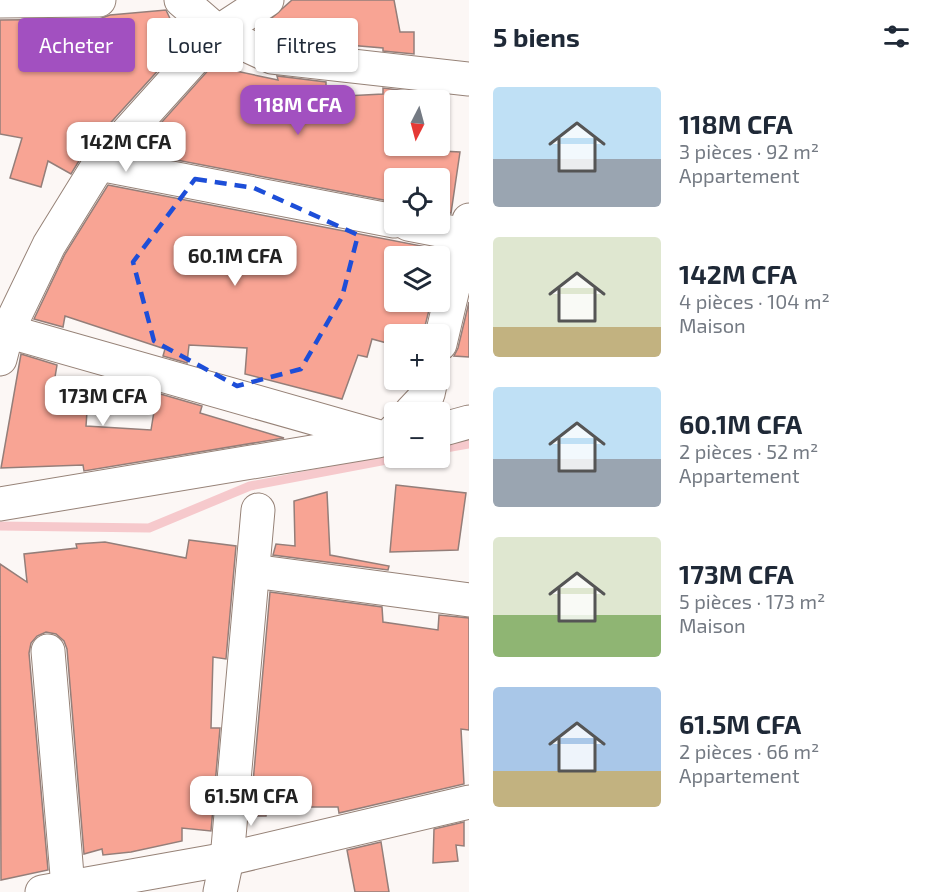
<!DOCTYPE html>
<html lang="fr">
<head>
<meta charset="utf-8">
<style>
  body { margin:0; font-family:"Exo 2",sans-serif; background:#f2f2f3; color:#1f2937; height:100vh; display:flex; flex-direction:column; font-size:22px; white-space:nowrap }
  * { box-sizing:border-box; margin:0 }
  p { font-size:20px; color:#747a83 }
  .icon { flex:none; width:33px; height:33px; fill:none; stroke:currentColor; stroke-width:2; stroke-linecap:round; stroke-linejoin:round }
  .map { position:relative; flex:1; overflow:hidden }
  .details { display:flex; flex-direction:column; background:#fff; width:468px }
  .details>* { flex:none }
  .top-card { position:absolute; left:18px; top:18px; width:360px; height:54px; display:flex; gap:12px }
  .needle { width:39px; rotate:186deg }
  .buttons { position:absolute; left:384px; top:90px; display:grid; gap:12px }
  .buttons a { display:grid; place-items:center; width:66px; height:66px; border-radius:6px; background:#fff; box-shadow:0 2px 4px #0004; font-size:30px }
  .price { position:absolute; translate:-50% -51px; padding:0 14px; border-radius:12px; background:#fff; color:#222; font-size:20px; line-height:39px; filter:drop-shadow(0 2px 3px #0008) }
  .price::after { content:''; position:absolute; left:50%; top:36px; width:18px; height:14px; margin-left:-9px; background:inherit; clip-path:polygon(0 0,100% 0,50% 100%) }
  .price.active { background:#a250c0; color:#fff }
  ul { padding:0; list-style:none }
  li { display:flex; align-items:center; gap:18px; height:150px; padding:0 24px }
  li span { display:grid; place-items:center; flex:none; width:168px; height:120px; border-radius:6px; color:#555 }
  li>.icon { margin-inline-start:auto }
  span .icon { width:72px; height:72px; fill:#fffc; stroke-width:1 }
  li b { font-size:26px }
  h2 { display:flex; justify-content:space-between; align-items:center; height:72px; padding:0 24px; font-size:26px }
  .pill { padding:0 21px; border-radius:6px; background:#fff; box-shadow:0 2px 4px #0004; font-size:21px; line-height:54px }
  .pill.active { background:#a250c0; color:#fff }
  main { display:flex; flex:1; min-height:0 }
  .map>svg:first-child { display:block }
</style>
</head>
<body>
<main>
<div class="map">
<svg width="469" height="892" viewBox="0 0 469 892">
  <rect width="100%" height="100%" fill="#fcf7f5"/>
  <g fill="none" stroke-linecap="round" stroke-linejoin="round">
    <!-- stream -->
    <g stroke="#f6c9cc" stroke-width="9">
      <polyline points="440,449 469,444"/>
      <polyline points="0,526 149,528 250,486 397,458"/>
    </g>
  </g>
  <!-- building -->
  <g fill="#f8a494" stroke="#947e79" stroke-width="1.5">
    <polygon points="292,0 394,0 400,32 414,32 414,54 383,51 383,48 277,39 268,34 265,24"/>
    <polygon points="166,10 182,44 85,151 71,174 48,161 41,187 10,178 22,138 0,134 0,20 99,19 110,15"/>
    <polygon points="212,66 278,80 277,76 326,82 326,97 383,94 383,88 415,92 416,100 394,100 394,146 401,146 401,149 460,152 451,213 440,211 440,178 394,178 394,202 135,152"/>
    <polygon points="108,185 442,250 440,260 440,256 394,256 394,302 431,302 423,334 394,334 394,345 372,339 367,357 358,355 342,399 245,374 247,348 189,345 187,363 163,356 165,349 65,316 63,327 34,319 65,254"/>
    <polygon points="469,302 469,357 454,356 458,348"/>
    <polygon points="21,354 57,365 55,377 89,382 86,426 151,430 157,393 202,406 200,413 284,438 84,471 83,465 1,468"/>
    <polygon points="396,485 466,493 458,550 390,552"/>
    <polygon points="327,492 330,555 389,566 388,570 273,555 276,544 295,546 294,501"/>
    <polygon points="189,540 236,546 226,659 213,657 211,728 220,728 211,831 182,828 182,841 131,852 103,855 102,849 84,854 67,649 64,641 56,634 46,632 37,636 31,643 29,653 48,870 1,880 0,564 27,582 24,554 77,548 76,544 105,542 186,558"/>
    <polygon points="270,592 382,607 383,622 438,630 439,615 469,618 469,730 461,729 464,784 339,813 338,807 267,807 266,816 250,816"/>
    <polygon points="464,822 464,846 456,845 458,861 433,863 434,829"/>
    <polygon points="381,842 389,892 355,892 347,850"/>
  </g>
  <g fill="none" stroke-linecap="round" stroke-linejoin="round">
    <!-- street casing -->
    <g stroke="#968277" stroke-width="35">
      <g id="street">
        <polyline points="181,0 218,32 272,57 469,79"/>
        <polyline points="0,1 99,0"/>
        <polyline points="99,164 394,221"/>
        <polyline points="408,224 465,235"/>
        <polyline points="0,329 387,439 394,431"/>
        <polyline points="440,344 469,220"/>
        <polyline points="0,359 7,332 49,245 99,164 218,32 267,0"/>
        <polyline points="411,412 428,394 431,380"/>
        <polyline points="440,430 469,422"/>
        <polyline points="0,504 378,441"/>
        <polyline points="253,571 469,600"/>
        <polyline points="48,651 68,887"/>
        <polyline points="42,892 227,859 469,802"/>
        <polyline points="220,892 227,859 258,510"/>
      </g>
    </g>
    <!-- street -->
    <use href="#street" stroke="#fff" stroke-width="33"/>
  </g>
  <!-- marked area -->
  <path fill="none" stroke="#1d4ed8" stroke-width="4.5" stroke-dasharray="12 8" stroke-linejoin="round" d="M195 179 254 188 358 235 342 297 301 369 237 386 154 341 133 262Z"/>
</svg>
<div class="buttons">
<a><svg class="needle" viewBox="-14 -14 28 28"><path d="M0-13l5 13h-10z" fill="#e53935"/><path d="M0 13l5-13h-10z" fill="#747a83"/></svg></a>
<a><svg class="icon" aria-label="locate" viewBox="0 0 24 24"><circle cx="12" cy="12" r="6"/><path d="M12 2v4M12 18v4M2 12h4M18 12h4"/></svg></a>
<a><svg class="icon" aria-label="layers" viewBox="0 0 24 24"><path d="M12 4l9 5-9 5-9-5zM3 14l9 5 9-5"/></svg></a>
<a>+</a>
<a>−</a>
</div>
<b class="price active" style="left:298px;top:136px">118M CFA</b>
<b class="price" style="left:126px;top:173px">142M CFA</b>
<b class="price" style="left:235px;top:287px">60.1M CFA</b>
<b class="price" style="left:103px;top:427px">173M CFA</b>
<b class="price" style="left:251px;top:827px">61.5M CFA</b>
<div class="top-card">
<a class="pill active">Acheter</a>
<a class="pill">Louer</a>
<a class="pill">Filtres</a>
</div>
</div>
<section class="details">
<h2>5 biens<svg class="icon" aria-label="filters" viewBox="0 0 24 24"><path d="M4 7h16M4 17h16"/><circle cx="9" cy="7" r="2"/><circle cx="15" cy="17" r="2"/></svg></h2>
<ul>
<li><span style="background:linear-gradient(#bfe0f5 60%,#9aa5b1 0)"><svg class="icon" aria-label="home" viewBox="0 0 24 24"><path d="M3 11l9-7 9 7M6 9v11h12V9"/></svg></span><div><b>118M CFA</b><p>3 pièces · 92 m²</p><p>Appartement</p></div></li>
<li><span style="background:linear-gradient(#dfe7d0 75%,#c2b280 0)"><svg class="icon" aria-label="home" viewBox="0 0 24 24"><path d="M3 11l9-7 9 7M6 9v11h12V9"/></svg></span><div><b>142M CFA</b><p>4 pièces · 104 m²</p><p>Maison</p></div></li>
<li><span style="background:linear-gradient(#bfe0f5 60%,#9aa5b1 0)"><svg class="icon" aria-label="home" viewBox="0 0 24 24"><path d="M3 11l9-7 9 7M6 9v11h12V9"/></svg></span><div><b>60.1M CFA</b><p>2 pièces · 52 m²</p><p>Appartement</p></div></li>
<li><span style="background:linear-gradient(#dfe7d0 65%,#8fb573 0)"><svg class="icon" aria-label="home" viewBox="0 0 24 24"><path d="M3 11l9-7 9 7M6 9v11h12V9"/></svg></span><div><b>173M CFA</b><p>5 pièces · 173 m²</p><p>Maison</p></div></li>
<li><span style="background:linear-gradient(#a9c7e8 70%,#c2b280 0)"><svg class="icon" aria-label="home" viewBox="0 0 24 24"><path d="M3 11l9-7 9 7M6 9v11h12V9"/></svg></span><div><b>61.5M CFA</b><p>2 pièces · 66 m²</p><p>Appartement</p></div></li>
</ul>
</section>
</main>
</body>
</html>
